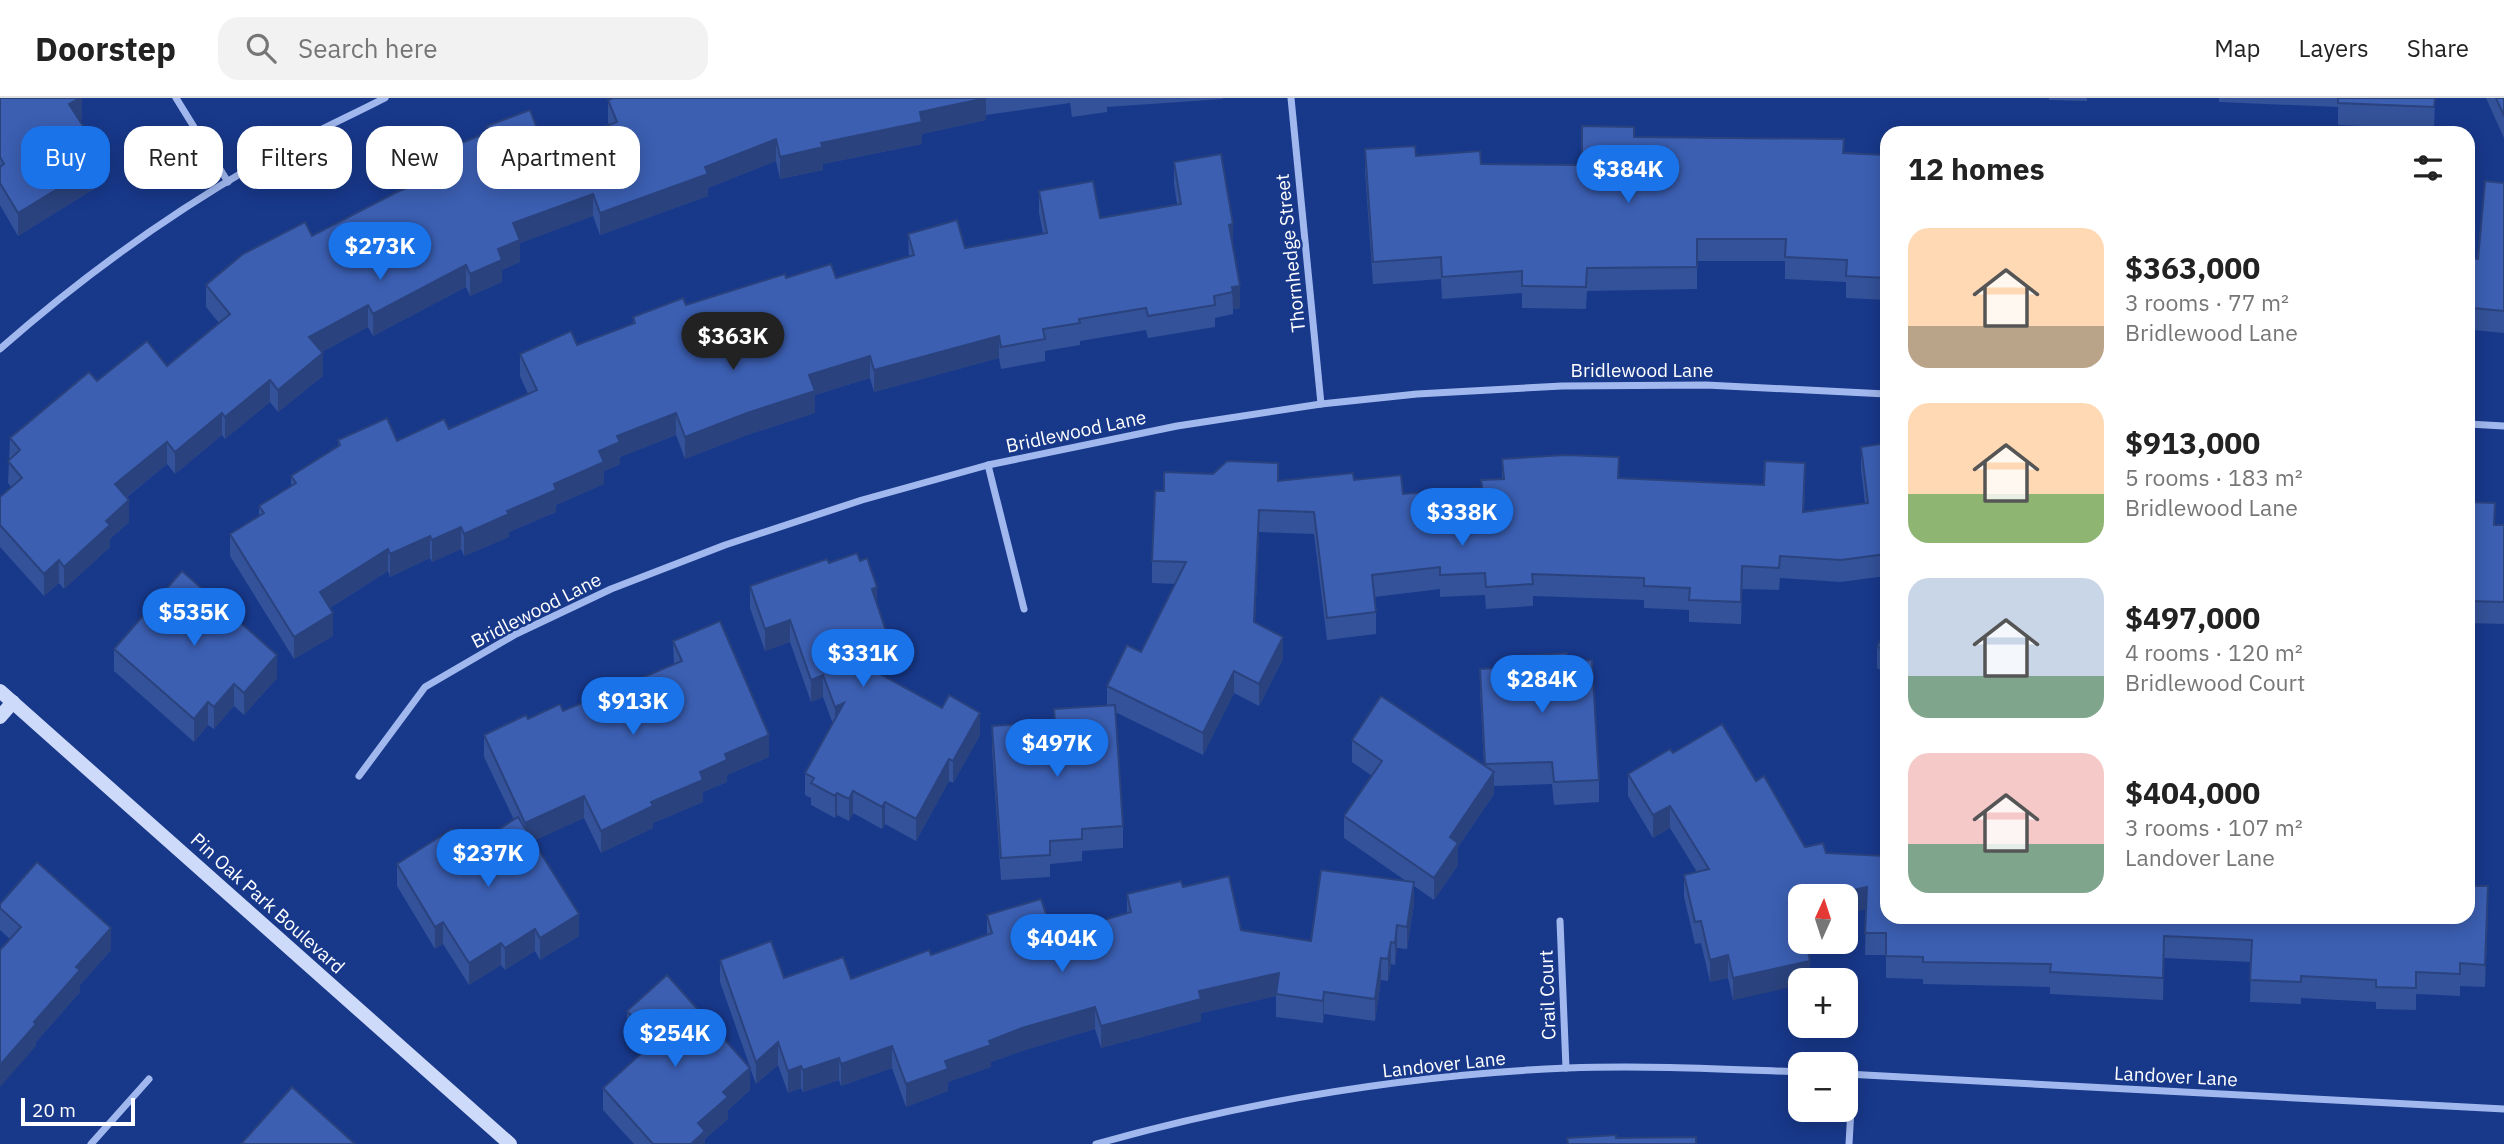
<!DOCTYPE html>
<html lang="en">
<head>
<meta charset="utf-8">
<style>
  body { margin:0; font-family:"IBM Plex Sans",sans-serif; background:#f2f2f2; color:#222; height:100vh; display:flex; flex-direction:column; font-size:26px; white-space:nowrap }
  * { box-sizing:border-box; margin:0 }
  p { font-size:23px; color:#767676 }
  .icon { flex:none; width:38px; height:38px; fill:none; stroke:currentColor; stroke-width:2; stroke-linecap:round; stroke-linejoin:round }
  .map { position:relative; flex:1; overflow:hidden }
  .side { position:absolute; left:1880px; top:28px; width:595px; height:798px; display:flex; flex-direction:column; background:#fff; border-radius:21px; box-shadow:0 4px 18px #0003 }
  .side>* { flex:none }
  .top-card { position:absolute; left:21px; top:28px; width:665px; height:63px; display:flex; gap:14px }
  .needle { width:46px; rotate:3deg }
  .buttons { position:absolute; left:1788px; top:786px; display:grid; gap:14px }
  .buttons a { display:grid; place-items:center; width:70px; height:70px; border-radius:14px; background:#fff; box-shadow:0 4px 18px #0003; font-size:35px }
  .scale { position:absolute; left:21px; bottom:18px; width:114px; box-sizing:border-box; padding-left:7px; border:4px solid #fff; border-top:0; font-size:19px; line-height:24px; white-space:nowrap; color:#fff; -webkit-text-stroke:5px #18388a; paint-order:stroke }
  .price { position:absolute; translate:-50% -60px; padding:0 16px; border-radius:24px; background:#1a73e8; color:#fff; font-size:23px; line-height:46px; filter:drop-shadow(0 2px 4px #0008) }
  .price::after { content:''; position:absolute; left:50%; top:42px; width:21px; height:16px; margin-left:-10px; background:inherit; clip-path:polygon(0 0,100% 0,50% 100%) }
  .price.on { background:#222; color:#fff }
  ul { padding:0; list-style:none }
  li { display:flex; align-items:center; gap:21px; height:175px; padding:0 28px }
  li span { display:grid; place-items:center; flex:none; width:196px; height:140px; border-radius:21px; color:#555 }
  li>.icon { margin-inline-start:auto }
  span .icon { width:84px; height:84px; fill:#fffc; stroke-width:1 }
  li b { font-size:30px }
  h2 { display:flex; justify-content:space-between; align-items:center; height:84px; padding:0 28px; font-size:30px }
  .tag { padding:0 24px; border-radius:21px; background:#fff; box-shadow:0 4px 18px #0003; font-size:24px; line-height:63px }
  .tag.on { background:#1a73e8; color:#fff }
  header { display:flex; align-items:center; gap:42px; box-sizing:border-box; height:98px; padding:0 35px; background:#fff; border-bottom:2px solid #e0e0e0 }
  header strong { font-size:33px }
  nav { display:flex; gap:38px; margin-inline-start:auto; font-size:24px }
  .search { width:490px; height:63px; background:#f2f2f2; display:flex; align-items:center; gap:18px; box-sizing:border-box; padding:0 24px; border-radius:21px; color:#767676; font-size:26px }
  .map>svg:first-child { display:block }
</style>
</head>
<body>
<header>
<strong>Doorstep</strong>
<div class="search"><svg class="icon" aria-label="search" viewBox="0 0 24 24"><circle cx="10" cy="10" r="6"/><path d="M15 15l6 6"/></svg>Search here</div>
<nav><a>Map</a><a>Layers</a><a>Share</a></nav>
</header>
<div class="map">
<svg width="2504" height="1046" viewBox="0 0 2504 1046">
  <rect width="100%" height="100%" fill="#18388a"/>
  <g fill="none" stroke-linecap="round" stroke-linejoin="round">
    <!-- street -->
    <g stroke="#a1b8ee" stroke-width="7">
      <polyline points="176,0 228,84"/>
      <polyline points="1291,0 1321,306"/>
      <path d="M0 251C85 176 180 108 280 53 314 34 350 18 385 0"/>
      <polyline points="2468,326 2504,328"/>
      <polyline points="988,367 1024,511"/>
      <polyline points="359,678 425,589 516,536 611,491 725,447 862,402 988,367 1177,328 1321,306 1417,296 1562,288 1706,287 1886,296"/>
      <polyline points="1560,823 1566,970"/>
      <polyline points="1846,976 2504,1011"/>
      <polyline points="91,1046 149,981"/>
      <path d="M1096 1046C1249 1003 1408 977 1567 970 1645 967 1723 971 1801 974"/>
      <polyline points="1849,1046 1853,976"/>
    </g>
    <!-- secondary -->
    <g stroke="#cedafa" stroke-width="14">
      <polyline points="0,593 510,1046"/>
      <polyline points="0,619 13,604"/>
    </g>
  </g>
  <!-- wall -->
  <g fill="#345299">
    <polygon points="0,0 82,0 82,21 80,22 105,84 18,138 0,107"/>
    <polygon points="614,0 1223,0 1223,1 1107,9 1107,14 1072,19 1070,5 986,17 986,22 922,36 922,46 823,66 823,72 780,81 776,63 708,90 708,98 600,137 593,118 520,145 520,164 502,172 502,184 470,198 466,189 373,238 368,229 322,254 323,278 278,314 270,304 225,341 222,337 175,376 167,366 127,399 129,424 110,441 110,449 64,491 59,485 44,498 0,449 0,399 11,389 8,385 10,340 97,283 167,268 219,225 206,209 206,187 312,138 427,82 427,73 434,70 434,56 487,34 487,28 545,51 609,27 608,24 608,2"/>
    <polygon points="2049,0 2087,0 2087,3 2049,2"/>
    <polygon points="2219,0 2435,0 2434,31 2338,27 2338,9 2219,4"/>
    <polygon points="2486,0 2504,0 2504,40"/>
    <polygon points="1634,39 1886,57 1886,202 1846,200 1846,184 1785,181 1785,163 1697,163 1697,191 1587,193 1586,211 1522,210 1522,195 1442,201 1441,181 1373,186 1365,73 1365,51 1481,66 1582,67"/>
    <polygon points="1174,64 1233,148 1240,210 1233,211 1233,216 1215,220 1215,229 1148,240 1146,232 1080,243 1080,247 1045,253 1045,263 1001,271 999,260 874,294 870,280 815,297 815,315 747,337 685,361 676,337 620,359 620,366 604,373 604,386 556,407 556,414 509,434 509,439 464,458 461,451 432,464 430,460 390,479 388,473 330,510 333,538 294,561 230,458 230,436 259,418 259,408 291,388 291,378 338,349 338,342 397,343 449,331 528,296 520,278 520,256 577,247 633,226 633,219 686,207 786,180 836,180 909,159 908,136 965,150 1043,136 1039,115 1039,93 1100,120 1177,106 1174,86"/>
    <polygon points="2504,85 2504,235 2473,232 2473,229 2468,228 2468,160 2478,161"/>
    <polygon points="1886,345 1886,478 1841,484 1780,480 1779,492 1742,491 1741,526 1689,524 1689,512 1644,510 1644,502 1533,498 1533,508 1486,511 1485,497 1440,499 1440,491 1374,499 1376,514 1376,536 1327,542 1314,436 1259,434 1255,525 1283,561 1259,608 1234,595 1203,657 1115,614 1123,728 1123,750 1082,753 1082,763 1050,766 1050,779 1001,782 992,651 992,628 1054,624 1054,611 1107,608 1107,588 1141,554 1175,486 1152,485 1152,463 1164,393 1278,383 1354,382 1403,396 1481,390 1481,382 1502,381 1502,361 1619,380 1764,387 1805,387 1804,413 1865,405 1861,371 1861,349"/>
    <polygon points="2468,404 2495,427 2504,427 2504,526 2468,525"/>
    <polygon points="750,488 877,508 892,573 881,577 980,637 953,685 949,683 916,743 885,726 882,731 853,715 849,723 837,717 835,720 811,707 811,700 805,697 805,675 833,626 823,599 811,604 790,544 765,553 750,510"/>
    <polygon points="1886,534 1886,576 1877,570 1877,548"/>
    <polygon points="673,543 769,659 727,677 727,684 703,694 703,704 653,725 653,730 601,755 584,720 533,743 579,838 540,862 535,853 505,872 501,867 469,887 443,846 435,851 397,788 397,766 465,753 514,722 484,659 484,637 528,621 563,613 674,567"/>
    <polygon points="114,551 277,580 244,617 234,608 214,631 208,627 194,644 114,573"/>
    <polygon points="1513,558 1567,564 1599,682 1599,704 1554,707 1552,686 1494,688 1494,696 1458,749 1458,767 1434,802 1414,788 1414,806 1407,851 1397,850 1395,867 1391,866 1388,883 1381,882 1375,923 1324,916 1323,925 1276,919 1276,898 1201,915 1201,923 1101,950 1095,931 1022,953 991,964 991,969 948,984 948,993 906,1009 892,970 841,988 839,982 803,994 801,990 788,995 778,967 756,986 750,970 750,992 728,1012 728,1021 705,1041 705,1046 634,1046 603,1012 603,990 643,954 627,935 627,913 750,969 720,884 720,862 784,880 851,881 931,857 987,837 987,817 1053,837 1127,816 1127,796 1183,789 1241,832 1311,843 1406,783 1344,740 1344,718 1372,678 1352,664 1352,642 1484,667 1480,593 1480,571 1513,569"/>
    <polygon points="1673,655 1756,683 1805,749 1826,755 2488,811 2485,889 2460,888 2460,898 2416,896 2416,912 2376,911 2376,904 2301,900 2301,906 2250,904 2251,864 2164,860 2163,902 2050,896 2050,889 1923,886 1923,881 1886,880 1886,857 1865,857 1866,811 1846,816 1846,798 1801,798 1801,844 1810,882 1733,902 1728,880 1710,884 1701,845 1695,846 1684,799 1684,777 1697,774 1670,730 1653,740 1628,698 1628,676"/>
    <polygon points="0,806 111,852 80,887 80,894 36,944 36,948 10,841 0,832"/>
  </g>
  <!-- shaded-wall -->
  <g fill="#2a427d">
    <polygon points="80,0 82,0 82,21 69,28 69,6"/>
    <polygon points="986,0 986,22 922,36 922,46 823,66 823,72 780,81 780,59 920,14"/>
    <polygon points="776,41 776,63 708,90 708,98 600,137 600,115 705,69"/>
    <polygon points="105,62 105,84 18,138 18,115"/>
    <polygon points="593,96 593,118 520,145 520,164 502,172 502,184 470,198 470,176 498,151 513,125"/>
    <polygon points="1233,126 1233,148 1229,149 1229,127"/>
    <polygon points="466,167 466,189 373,238 373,216"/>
    <polygon points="1240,188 1240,210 1233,211 1232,189"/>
    <polygon points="368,207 368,229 309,261 309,239"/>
    <polygon points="999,238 999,260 874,294 874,272"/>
    <polygon points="323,255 323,278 278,314 278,292"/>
    <polygon points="870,258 870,280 815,297 815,315 747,337 685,361 685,339 809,277"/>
    <polygon points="270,282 270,304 225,341 225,319"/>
    <polygon points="222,315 222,337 175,376 175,354"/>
    <polygon points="676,315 676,337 620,359 620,366 604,373 604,386 556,407 556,414 509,434 509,439 464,458 464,436 554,386 617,338"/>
    <polygon points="167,344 167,366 115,408 115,386"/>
    <polygon points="129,402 129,424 110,441 110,449 64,491 64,469 106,423"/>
    <polygon points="1259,412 1259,434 1254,547 1254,524"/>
    <polygon points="461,429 461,451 432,464 432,442"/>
    <polygon points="430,438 430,460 390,479 390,456"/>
    <polygon points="388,451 388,473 320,516 320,494"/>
    <polygon points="59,462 59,485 44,498 44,476"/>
    <polygon points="877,489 877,511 872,491"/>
    <polygon points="333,515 333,538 294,561 294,539"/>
    <polygon points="790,522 790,544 765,553 765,531"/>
    <polygon points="1283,539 1283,561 1259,608 1259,586"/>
    <polygon points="892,551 892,573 856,585 856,563"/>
    <polygon points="277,557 277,580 244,617 244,595"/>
    <polygon points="1234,573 1234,595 1203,657 1203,635"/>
    <polygon points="823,577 823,599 811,604 811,582"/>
    <polygon points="234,586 234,608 214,631 214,609"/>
    <polygon points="208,604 208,627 194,644 194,621"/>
    <polygon points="844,605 835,631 835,609"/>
    <polygon points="980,615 980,637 953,685 953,663"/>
    <polygon points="769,637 769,659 727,677 727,684 703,694 703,704 653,725 653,730 601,755 601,733 651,704 700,674 725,656"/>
    <polygon points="949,661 949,683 916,743 916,721"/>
    <polygon points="1494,674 1494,696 1458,749 1458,767 1434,802 1434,780 1450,739"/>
    <polygon points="853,693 853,715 849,723 849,701"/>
    <polygon points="837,695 837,717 835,720 835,698"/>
    <polygon points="584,698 584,720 525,747 525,725"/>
    <polygon points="885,704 885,726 882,731 882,709"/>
    <polygon points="1670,708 1670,730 1653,740 1653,717"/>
    <polygon points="1414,784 1414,806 1407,851 1407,829"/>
    <polygon points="2488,788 2488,811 2485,889 2485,867"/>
    <polygon points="1867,789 1867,811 1846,816 1846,798 1825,798"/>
    <polygon points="1801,803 1801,825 1797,804"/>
    <polygon points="579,816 579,838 540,862 540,840"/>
    <polygon points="443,824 443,846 435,851 435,829"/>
    <polygon points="1397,827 1397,850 1395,867 1395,845"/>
    <polygon points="111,830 111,852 80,887 80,894 36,944 36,948 0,989 0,967 34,924 76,869"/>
    <polygon points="535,831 535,853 505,872 505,850"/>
    <polygon points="2164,838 2164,860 2163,902 2163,880"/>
    <polygon points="1391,844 1391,866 1388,883 1388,861"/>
    <polygon points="501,845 501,867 469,887 469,865"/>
    <polygon points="1728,857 1728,880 1710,884 1710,862"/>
    <polygon points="1381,860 1381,882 1375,923 1375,901"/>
    <polygon points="1810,863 1810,882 1801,882 1801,887 1733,902 1733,880"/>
    <polygon points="1279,875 1276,898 1201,915 1201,923 1101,950 1101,928 1199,893"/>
    <polygon points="1324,894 1324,916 1323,925 1323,903"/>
    <polygon points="1095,909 1095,931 1022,953 991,964 991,969 948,984 948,993 906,1009 906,986 945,963 989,943 1022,930"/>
    <polygon points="778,944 778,967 756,986 756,964"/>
    <polygon points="892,948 892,970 841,988 841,966"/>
    <polygon points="839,960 839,982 803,994 803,972"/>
    <polygon points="801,968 801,990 788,995 788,973"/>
    <polygon points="750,970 750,992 728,1012 728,1021 705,1041 705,1046 691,1046 698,1025 723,994"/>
  </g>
  <!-- building -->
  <g fill="#3c5fb2" stroke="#2a427d" stroke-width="2">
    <polygon points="0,0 80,0 69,6 105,62 18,115 0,85 0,69 4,66 0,59"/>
    <polygon points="614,0 986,0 920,14 922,24 821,45 823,49 780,59 776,41 705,69 708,76 600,115 593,96 513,125 520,142 498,151 502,162 470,176 466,167 373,216 368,207 309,239 323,255 278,292 270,282 225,319 222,315 175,354 167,344 115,386 129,402 106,423 110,427 64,469 59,462 44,476 0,427 0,399 22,380 8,363 20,352 10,340 89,274 97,283 147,243 167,268 230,216 206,187 243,156 305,124 312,138 397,94 429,81 427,73 438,68 434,56 489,34 487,28 530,12 545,51 617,24 608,2"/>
    <polygon points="2338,0 2435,0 2434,9 2338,5"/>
    <polygon points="2496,0 2504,0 2504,18"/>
    <polygon points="1582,28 1634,29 1634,39 1844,41 1843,55 1886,57 1886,180 1846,178 1847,162 1785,159 1786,141 1697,141 1697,169 1587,170 1586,189 1522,188 1522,173 1442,179 1441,159 1373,164 1365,51 1415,48 1416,58 1480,53 1481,66 1582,67"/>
    <polygon points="1221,56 1233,126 1229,127 1240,188 1232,189 1233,194 1214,198 1215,207 1148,218 1146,210 1079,221 1080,225 1043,231 1045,241 1001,249 999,238 874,272 870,258 809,277 815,293 747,315 685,339 676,315 617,338 620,344 599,353 604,364 554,386 556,392 507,413 509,416 464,436 461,429 432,442 430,438 390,456 388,451 320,494 333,515 294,539 230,436 264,415 259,408 296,385 291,378 340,347 338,342 387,320 397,343 444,321 449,331 537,292 520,256 571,233 577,247 635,225 633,219 683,200 686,207 785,176 786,180 831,166 836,180 914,157 908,136 957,122 965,150 1047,135 1039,93 1093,83 1100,120 1181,106 1174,64"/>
    <polygon points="2485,83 2504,85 2504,213 2473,210 2473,207 2468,206 2468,160 2478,161"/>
    <polygon points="1886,345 1886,456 1841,462 1780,458 1779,470 1742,468 1741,504 1689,502 1690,490 1644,488 1644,480 1532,476 1533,486 1486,489 1485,475 1440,477 1440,469 1372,477 1376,514 1327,520 1314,414 1259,412 1254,524 1283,539 1259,586 1234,573 1203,635 1107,588 1127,547 1141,554 1186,464 1152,463 1155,393 1164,393 1164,374 1213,376 1227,363 1278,365 1278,383 1353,375 1354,382 1401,377 1403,396 1482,390 1481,382 1504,381 1502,361 1565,357 1619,359 1618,380 1764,387 1765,363 1805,365 1803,414 1868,405 1861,349"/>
    <polygon points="2468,404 2495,405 2494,427 2504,427 2504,504 2468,503"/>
    <polygon points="857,455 860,463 867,460 877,489 872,491 892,551 856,563 942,610 949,597 980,615 953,663 949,661 916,721 885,704 882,709 853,693 849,701 837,695 835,698 811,685 814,680 805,675 844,605 835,609 823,577 811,582 790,522 765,531 750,488 827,461 829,465"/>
    <polygon points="182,473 277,557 244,595 234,586 214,609 208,604 194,621 114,551"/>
    <polygon points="720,523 769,637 725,656 727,662 700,674 703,682 651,704 653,708 601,733 584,698 525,725 484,637 526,617 528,621 560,606 563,613 682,563 673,543"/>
    <polygon points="1886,534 1886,554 1877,548"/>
    <polygon points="1567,555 1567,564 1592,562 1599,682 1554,684 1552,664 1485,666 1480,571 1514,569 1513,558"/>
    <polygon points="1381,598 1494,674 1450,739 1458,745 1434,780 1344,718 1382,663 1352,642"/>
    <polygon points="1115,607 1123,728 1082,731 1082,741 1050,743 1050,757 1001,760 992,628 1055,624 1054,611"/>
    <polygon points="1722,626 1756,683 1764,678 1805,749 1823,745 1826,755 1886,758 1886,819 2468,819 2468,788 2488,788 2485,867 2460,865 2460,876 2416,874 2416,890 2376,889 2376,882 2301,878 2301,884 2250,882 2252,842 2164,838 2163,880 2050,874 2051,866 1923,864 1923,859 1886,858 1886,835 1865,835 1867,789 1825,798 1801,798 1801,803 1797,804 1801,822 1801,844 1806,844 1810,863 1733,880 1728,857 1710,862 1701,823 1695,824 1684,777 1709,771 1670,708 1653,717 1628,676 1670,651 1673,655"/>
    <polygon points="518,719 579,816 540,840 535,831 505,850 501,845 469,865 443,824 435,829 397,766 452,731 465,753"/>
    <polygon points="37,764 111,830 76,869 80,872 34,924 36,926 0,967 0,852 21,829 0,810 0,806"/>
    <polygon points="1321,772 1414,784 1407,829 1397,827 1395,845 1391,844 1388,861 1381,860 1375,901 1324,894 1323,903 1276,896 1279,875 1199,893 1201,901 1101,928 1095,909 1022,930 989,943 991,947 945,963 948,971 906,986 892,948 841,966 839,960 803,972 801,968 788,973 778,944 756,964 720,862 771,843 784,880 843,859 851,881 929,852 931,857 992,835 987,817 1041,801 1053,837 1131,814 1127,796 1181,783 1183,789 1229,778 1241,832 1311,843"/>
    <polygon points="667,877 750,970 723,994 728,999 698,1025 705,1033 691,1046 653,1046 603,990 654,944 627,913"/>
    <polygon points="292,989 355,1046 241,1046"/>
    <polygon points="1616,1037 1616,1040 1696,1039 1696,1046 1568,1046 1567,1040"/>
  </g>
  <g text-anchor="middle" stroke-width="5" stroke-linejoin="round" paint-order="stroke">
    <!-- street labels -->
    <g font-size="19" fill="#fff" stroke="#18388a">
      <text transform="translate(1290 155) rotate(-96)" y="7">Thornhedge Street</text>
      <text x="1642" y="279">Bridlewood Lane</text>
      <text transform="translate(1076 333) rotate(-12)" y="7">Bridlewood Lane</text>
      <text transform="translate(536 512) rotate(-27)" y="7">Bridlewood Lane</text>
      <text transform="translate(268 805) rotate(42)" y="7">Pin Oak Park Boulevard</text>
      <text transform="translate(1547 897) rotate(-92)" y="7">Crail Court</text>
      <text transform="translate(1444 966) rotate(-6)" y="7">Landover Lane</text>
      <text transform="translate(2176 978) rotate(3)" y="7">Landover Lane</text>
    </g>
  </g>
</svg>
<div class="buttons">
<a><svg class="needle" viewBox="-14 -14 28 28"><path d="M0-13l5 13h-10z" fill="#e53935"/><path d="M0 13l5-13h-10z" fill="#767676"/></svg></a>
<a>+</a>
<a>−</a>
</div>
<div class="scale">20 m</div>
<b class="price" style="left:1628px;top:107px">$384K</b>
<b class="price" style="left:380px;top:184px">$273K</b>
<b class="price on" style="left:733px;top:274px">$363K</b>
<b class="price" style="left:1462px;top:450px">$338K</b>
<b class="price" style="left:194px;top:550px">$535K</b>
<b class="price" style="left:863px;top:591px">$331K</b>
<b class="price" style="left:1542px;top:617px">$284K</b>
<b class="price" style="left:633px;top:639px">$913K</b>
<b class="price" style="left:1057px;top:681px">$497K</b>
<b class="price" style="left:488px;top:791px">$237K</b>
<b class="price" style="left:1062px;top:876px">$404K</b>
<b class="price" style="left:675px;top:971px">$254K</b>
<div class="top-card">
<a class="tag on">Buy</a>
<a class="tag">Rent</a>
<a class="tag">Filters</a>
<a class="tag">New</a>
<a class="tag">Apartment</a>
</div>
<section class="side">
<h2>12 homes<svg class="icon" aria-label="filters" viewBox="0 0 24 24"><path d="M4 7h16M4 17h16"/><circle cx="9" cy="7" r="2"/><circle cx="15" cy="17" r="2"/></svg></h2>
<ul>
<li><span style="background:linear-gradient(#ffd9b3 70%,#b9a48a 0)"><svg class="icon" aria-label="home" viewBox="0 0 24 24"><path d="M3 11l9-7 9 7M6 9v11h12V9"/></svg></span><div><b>$363,000</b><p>3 rooms · 77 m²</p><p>Bridlewood Lane</p></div></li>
<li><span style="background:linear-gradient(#ffd9b3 65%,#8fb573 0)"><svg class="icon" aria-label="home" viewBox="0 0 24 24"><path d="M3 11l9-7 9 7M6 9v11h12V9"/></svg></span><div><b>$913,000</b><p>5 rooms · 183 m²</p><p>Bridlewood Lane</p></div></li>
<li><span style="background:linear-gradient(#c9d6e8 70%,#7fa58c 0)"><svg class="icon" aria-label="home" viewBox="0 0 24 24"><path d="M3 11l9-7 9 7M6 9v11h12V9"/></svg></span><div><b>$497,000</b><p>4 rooms · 120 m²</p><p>Bridlewood Court</p></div></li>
<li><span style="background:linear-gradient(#f6c9c9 65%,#7fa58c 0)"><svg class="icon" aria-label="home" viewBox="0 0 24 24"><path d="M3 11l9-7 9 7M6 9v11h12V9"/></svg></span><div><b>$404,000</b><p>3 rooms · 107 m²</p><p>Landover Lane</p></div></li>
</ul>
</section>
</div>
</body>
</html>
